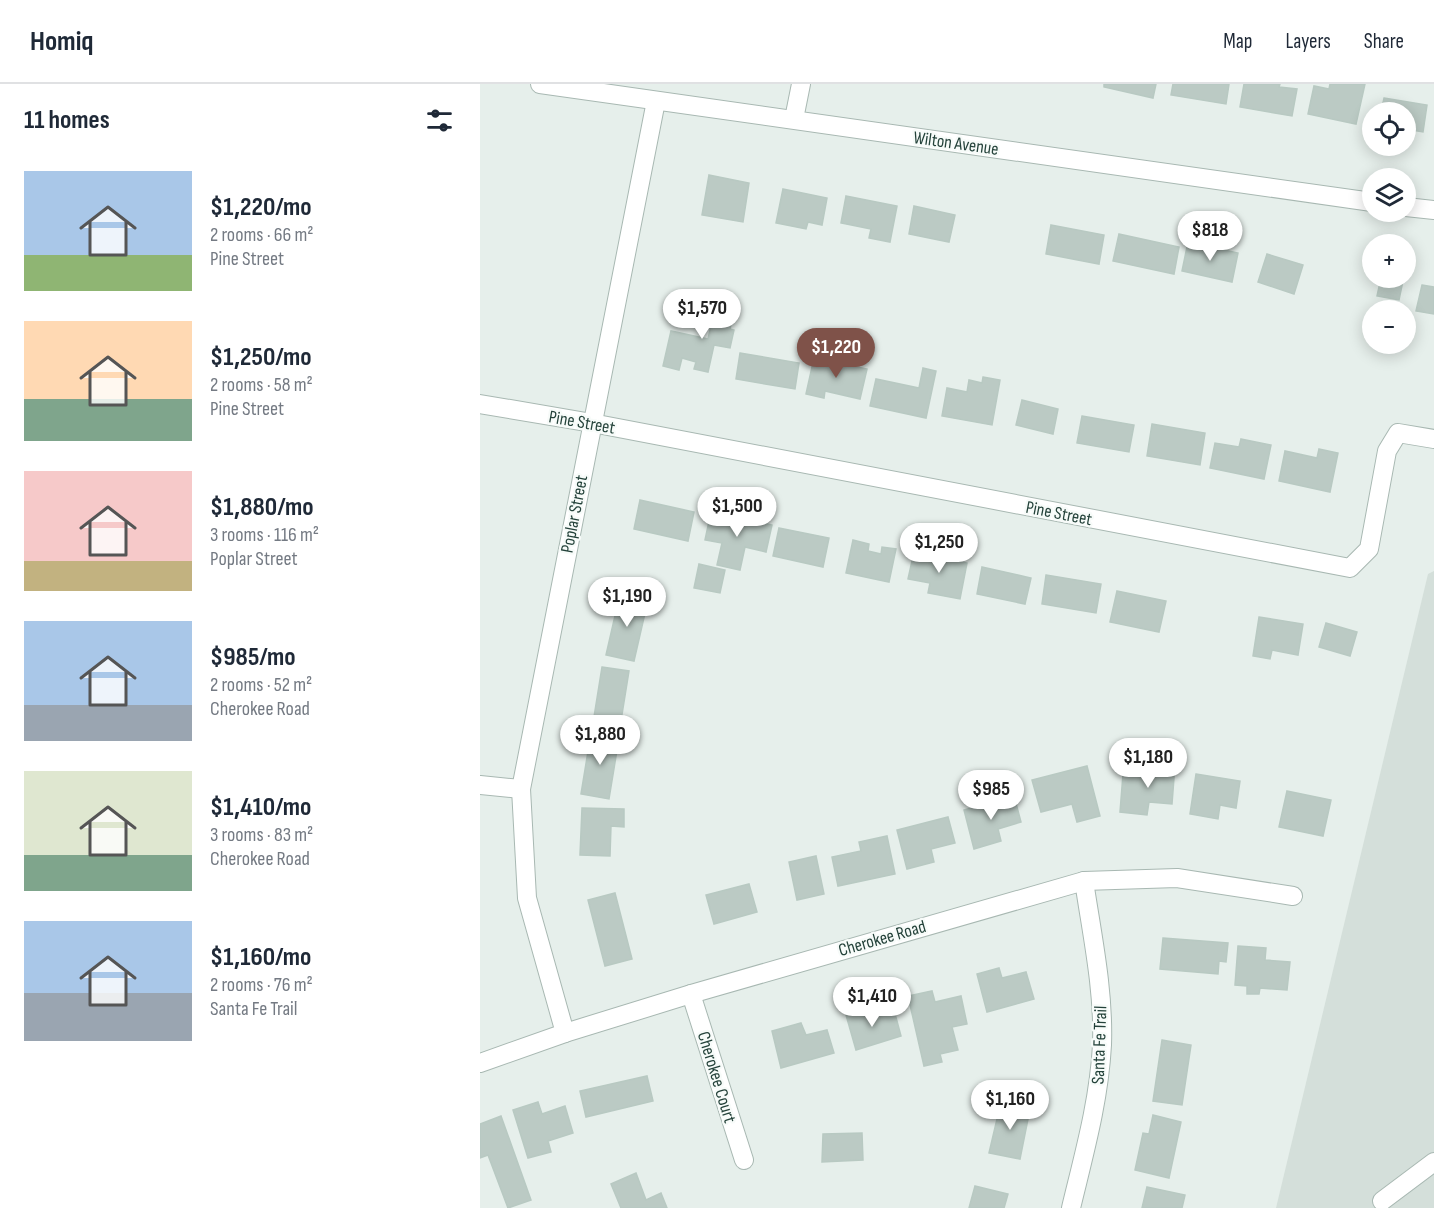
<!DOCTYPE html>
<html lang="en">
<head>
<meta charset="utf-8">
<style>
  body { margin:0; font-family:"Sofia Sans Condensed",sans-serif; background:#f6f6f7; color:#1f2937; height:100vh; display:flex; flex-direction:column; font-size:22px; white-space:nowrap }
  * { box-sizing:border-box; margin:0 }
  p { font-size:20px; color:#747a83 }
  .icon { flex:none; width:33px; height:33px; fill:none; stroke:currentColor; stroke-width:2; stroke-linecap:round; stroke-linejoin:round }
  .map { position:relative; flex:1; overflow:hidden }
  .details { display:flex; flex-direction:column; background:#fff; width:480px }
  .details>* { flex:none }
  .tools { position:absolute; left:882px; top:18px; display:grid; gap:12px }
  .tools a { display:grid; place-items:center; width:54px; height:54px; border-radius:50%; background:#fff; box-shadow:0 3px 15px #0003; font-size:30px }
  .price { position:absolute; translate:-50% -51px; padding:0 14px; border-radius:21px; background:#fff; color:#222; font-size:20px; line-height:39px; filter:drop-shadow(0 2px 3px #0008) }
  .price::after { content:''; position:absolute; left:50%; top:36px; width:18px; height:14px; margin-left:-9px; background:inherit; clip-path:polygon(0 0,100% 0,50% 100%) }
  .price.on { background:#7f5249; color:#fff }
  ul { padding:0; list-style:none }
  li { display:flex; align-items:center; gap:18px; height:150px; padding:0 24px }
  li span { display:grid; place-items:center; flex:none; width:168px; height:120px; border-radius:0px; color:#555 }
  li>.icon { margin-inline-start:auto }
  span .icon { width:72px; height:72px; fill:#fffc; stroke-width:1 }
  li b { font-size:26px }
  h2 { display:flex; justify-content:space-between; align-items:center; height:72px; padding:0 24px; font-size:26px }
  header { display:flex; align-items:center; gap:36px; box-sizing:border-box; height:84px; padding:0 30px; background:#fff; border-bottom:2px solid #e0e1e3 }
  header strong { font-size:28px }
  nav { display:flex; gap:33px; margin-inline-start:auto; font-size:21px }
  main { display:flex; flex:1; min-height:0 }
  .map>svg:first-child { display:block }
</style>
</head>
<body>
<header>
<strong>Homiq</strong>
<nav><a>Map</a><a>Layers</a><a>Share</a></nav>
</header>
<main>
<section class="details">
<h2>11 homes<svg class="icon" aria-label="filters" viewBox="0 0 24 24"><path d="M4 7h16M4 17h16"/><circle cx="9" cy="7" r="2"/><circle cx="15" cy="17" r="2"/></svg></h2>
<ul>
<li><span style="background:linear-gradient(#a9c7e8 70%,#8fb573 0)"><svg class="icon" aria-label="home" viewBox="0 0 24 24"><path d="M3 11l9-7 9 7M6 9v11h12V9"/></svg></span><div><b>$1,220/mo</b><p>2 rooms · 66 m²</p><p>Pine Street</p></div></li>
<li><span style="background:linear-gradient(#ffd9b3 65%,#7fa58c 0)"><svg class="icon" aria-label="home" viewBox="0 0 24 24"><path d="M3 11l9-7 9 7M6 9v11h12V9"/></svg></span><div><b>$1,250/mo</b><p>2 rooms · 58 m²</p><p>Pine Street</p></div></li>
<li><span style="background:linear-gradient(#f6c9c9 75%,#c2b280 0)"><svg class="icon" aria-label="home" viewBox="0 0 24 24"><path d="M3 11l9-7 9 7M6 9v11h12V9"/></svg></span><div><b>$1,880/mo</b><p>3 rooms · 116 m²</p><p>Poplar Street</p></div></li>
<li><span style="background:linear-gradient(#a9c7e8 70%,#9aa5b1 0)"><svg class="icon" aria-label="home" viewBox="0 0 24 24"><path d="M3 11l9-7 9 7M6 9v11h12V9"/></svg></span><div><b>$985/mo</b><p>2 rooms · 52 m²</p><p>Cherokee Road</p></div></li>
<li><span style="background:linear-gradient(#dfe7d0 70%,#7fa58c 0)"><svg class="icon" aria-label="home" viewBox="0 0 24 24"><path d="M3 11l9-7 9 7M6 9v11h12V9"/></svg></span><div><b>$1,410/mo</b><p>3 rooms · 83 m²</p><p>Cherokee Road</p></div></li>
<li><span style="background:linear-gradient(#a9c7e8 60%,#9aa5b1 0)"><svg class="icon" aria-label="home" viewBox="0 0 24 24"><path d="M3 11l9-7 9 7M6 9v11h12V9"/></svg></span><div><b>$1,160/mo</b><p>2 rooms · 76 m²</p><p>Santa Fe Trail</p></div></li>
</ul>
</section>
<div class="map">
<svg width="954" height="1124" viewBox="0 0 954 1124">
  <rect width="100%" height="100%" fill="#e6efeb"/>
  <!-- built -->
  <polygon fill="#d4dfda" points="954,487 954,1124 796,1124 948,490"/>
  <!-- building -->
  <g fill="#bbcac4" stroke="#b8c9c2" stroke-width="1.5">
    <polygon points="624,0 676,0 673,14 624,3"/>
    <polygon points="693,0 749,0 746,20 691,11"/>
    <polygon points="764,0 800,0 799,3 817,5 812,32 760,23"/>
    <polygon points="850,0 885,0 876,40 828,30 834,2 849,5"/>
    <polygon points="904,14 947,21 943,48 926,45 926,28 901,28"/>
    <polygon points="229,91 269,99 263,138 222,131"/>
    <polygon points="303,105 347,114 342,141 328,138 326,145 296,139"/>
    <polygon points="366,112 417,122 410,158 389,154 391,145 361,139"/>
    <polygon points="434,122 475,131 469,158 429,150"/>
    <polygon points="571,141 624,151 619,180 566,170"/>
    <polygon points="639,150 699,163 694,190 633,177"/>
    <polygon points="708,158 758,169 752,198 702,187"/>
    <polygon points="787,170 823,181 814,210 778,198"/>
    <polygon points="901,194 923,197 919,216 897,212"/>
    <polygon points="942,201 954,203 954,230 936,227"/>
    <polygon points="237,215 256,219 250,245 254,246 250,264 234,261 228,288 214,285 216,278 202,274 199,286 183,282 191,247 228,255"/>
    <polygon points="260,269 319,279 315,305 256,295"/>
    <polygon points="334,274 387,285 380,315 345,307 344,314 326,310"/>
    <polygon points="443,284 456,287 446,334 390,322 396,295 439,304"/>
    <polygon points="503,293 520,296 512,341 462,332 467,304 487,308 489,296 502,299"/>
    <polygon points="542,316 578,325 573,350 536,341"/>
    <polygon points="602,332 654,341 649,368 597,359"/>
    <polygon points="672,340 725,349 720,381 667,372"/>
    <polygon points="761,355 791,361 784,395 730,384 735,359 759,363"/>
    <polygon points="839,365 858,369 850,408 799,397 805,367 837,374"/>
    <polygon points="160,416 214,428 208,457 154,445"/>
    <polygon points="231,428 292,441 286,468 265,463 260,486 237,481 242,459 225,456"/>
    <polygon points="299,444 349,454 343,483 293,472"/>
    <polygon points="373,456 389,460 388,467 401,470 402,463 416,465 409,498 366,489"/>
    <polygon points="434,468 487,479 480,515 448,509 450,499 428,495"/>
    <polygon points="219,480 245,486 240,509 214,504"/>
    <polygon points="502,483 551,494 545,520 497,510"/>
    <polygon points="566,491 621,500 616,529 562,520"/>
    <polygon points="637,507 686,517 679,548 630,538"/>
    <polygon points="140,510 168,516 154,577 126,571"/>
    <polygon points="779,533 823,540 818,571 792,566 790,575 773,572"/>
    <polygon points="846,539 877,548 870,572 839,563"/>
    <polygon points="122,583 149,587 140,643 113,639"/>
    <polygon points="111,649 139,654 129,715 101,710"/>
    <polygon points="671,679 695,681 692,720 669,718 667,731 640,728 643,690 670,692"/>
    <polygon points="607,682 620,732 597,738 592,720 561,728 552,696"/>
    <polygon points="716,690 760,697 756,724 740,721 738,735 710,730"/>
    <polygon points="807,707 851,716 843,752 799,743"/>
    <polygon points="534,712 541,738 518,745 521,757 494,765 484,726"/>
    <polygon points="102,724 144,725 144,743 131,742 130,772 100,771"/>
    <polygon points="468,733 475,759 451,765 454,778 427,785 417,746"/>
    <polygon points="407,752 415,790 358,802 352,773 381,767 379,758"/>
    <polygon points="336,772 344,810 317,816 309,778"/>
    <polygon points="269,800 277,828 234,840 226,811"/>
    <polygon points="135,809 152,875 125,882 108,816"/>
    <polygon points="683,854 748,859 746,878 739,877 738,890 680,885"/>
    <polygon points="758,862 786,864 785,876 810,878 807,906 780,904 779,910 767,910 767,902 755,901"/>
    <polygon points="519,884 522,894 546,888 554,915 507,928 497,890"/>
    <polygon points="452,907 455,918 481,912 487,940 472,943 478,966 460,970 462,978 444,982 428,912"/>
    <polygon points="386,924 389,933 414,926 421,952 376,966 366,931"/>
    <polygon points="321,939 326,951 347,946 354,969 301,984 292,947"/>
    <polygon points="682,956 711,961 702,1021 673,1017"/>
    <polygon points="167,992 173,1017 106,1033 100,1007"/>
    <polygon points="58,1018 62,1030 85,1022 93,1049 68,1057 71,1068 48,1074 33,1026"/>
    <polygon points="521,1018 550,1025 540,1075 509,1069"/>
    <polygon points="673,1031 701,1038 689,1094 655,1086 663,1049 669,1050"/>
    <polygon points="21,1032 51,1116 28,1124 8,1071 0,1074 0,1040"/>
    <polygon points="382,1049 383,1076 342,1078 343,1050"/>
    <polygon points="156,1089 166,1116 181,1109 187,1124 141,1124 131,1100"/>
    <polygon points="495,1102 528,1110 524,1124 489,1124"/>
    <polygon points="667,1103 705,1111 702,1124 662,1124"/>
  </g>
  <g fill="none" stroke-linecap="round" stroke-linejoin="round">
    <!-- minor casing -->
    <g stroke="#a8b8b2" stroke-width="20">
      <g id="minor">
        <polyline points="60,0 892,118"/>
        <polyline points="314,35 321,0"/>
        <polyline points="926,123 954,126"/>
        <polyline points="0,320 112,339 870,484 889,465 907,367 918,349 954,355"/>
        <polyline points="0,701 41,705"/>
        <polyline points="211,910 264,1076"/>
        <polyline points="85,949 47,814 41,705 176,17"/>
        <polyline points="0,979 85,949 211,910 604,797 697,794 813,812"/>
        <polyline points="902,1117 954,1078"/>
        <path d="M591 1124C604 1070 619 1017 622 961 624 906 612 851 604 797"/>
      </g>
    </g>
    <!-- minor -->
    <use href="#minor" stroke="#fff" stroke-width="18"/>
  </g>
  <g text-anchor="middle" stroke-width="4.5" stroke-linejoin="round" paint-order="stroke">
    <!-- street labels -->
    <g font-size="18" fill="#24423a" stroke="#f7fbf9">
      <text transform="translate(476 59) rotate(8)" y="6">Wilton Avenue</text>
      <text transform="translate(102 338) rotate(10)" y="6">Pine Street</text>
      <text transform="translate(579 429) rotate(11)" y="6">Pine Street</text>
      <text transform="translate(94 430) rotate(-79)" y="6">Poplar Street</text>
      <text transform="translate(402 854) rotate(-16)" y="6">Cherokee Road</text>
      <text transform="translate(619 961) rotate(-88)" y="6">Santa Fe Trail</text>
      <text transform="translate(237 993) rotate(73)" y="6">Cherokee Court</text>
    </g>
  </g>
</svg>
<div class="tools">
<a><svg class="icon" aria-label="locate" viewBox="0 0 24 24"><circle cx="12" cy="12" r="6"/><path d="M12 2v4M12 18v4M2 12h4M18 12h4"/></svg></a>
<a><svg class="icon" aria-label="layers" viewBox="0 0 24 24"><path d="M12 4l9 5-9 5-9-5zM3 14l9 5 9-5"/></svg></a>
<a>+</a>
<a>−</a>
</div>
<b class="price" style="left:730px;top:178px">$818</b>
<b class="price" style="left:222px;top:256px">$1,570</b>
<b class="price on" style="left:356px;top:295px">$1,220</b>
<b class="price" style="left:257px;top:454px">$1,500</b>
<b class="price" style="left:459px;top:490px">$1,250</b>
<b class="price" style="left:147px;top:544px">$1,190</b>
<b class="price" style="left:120px;top:682px">$1,880</b>
<b class="price" style="left:668px;top:705px">$1,180</b>
<b class="price" style="left:511px;top:737px">$985</b>
<b class="price" style="left:392px;top:944px">$1,410</b>
<b class="price" style="left:530px;top:1047px">$1,160</b>
</div>
</main>
</body>
</html>
